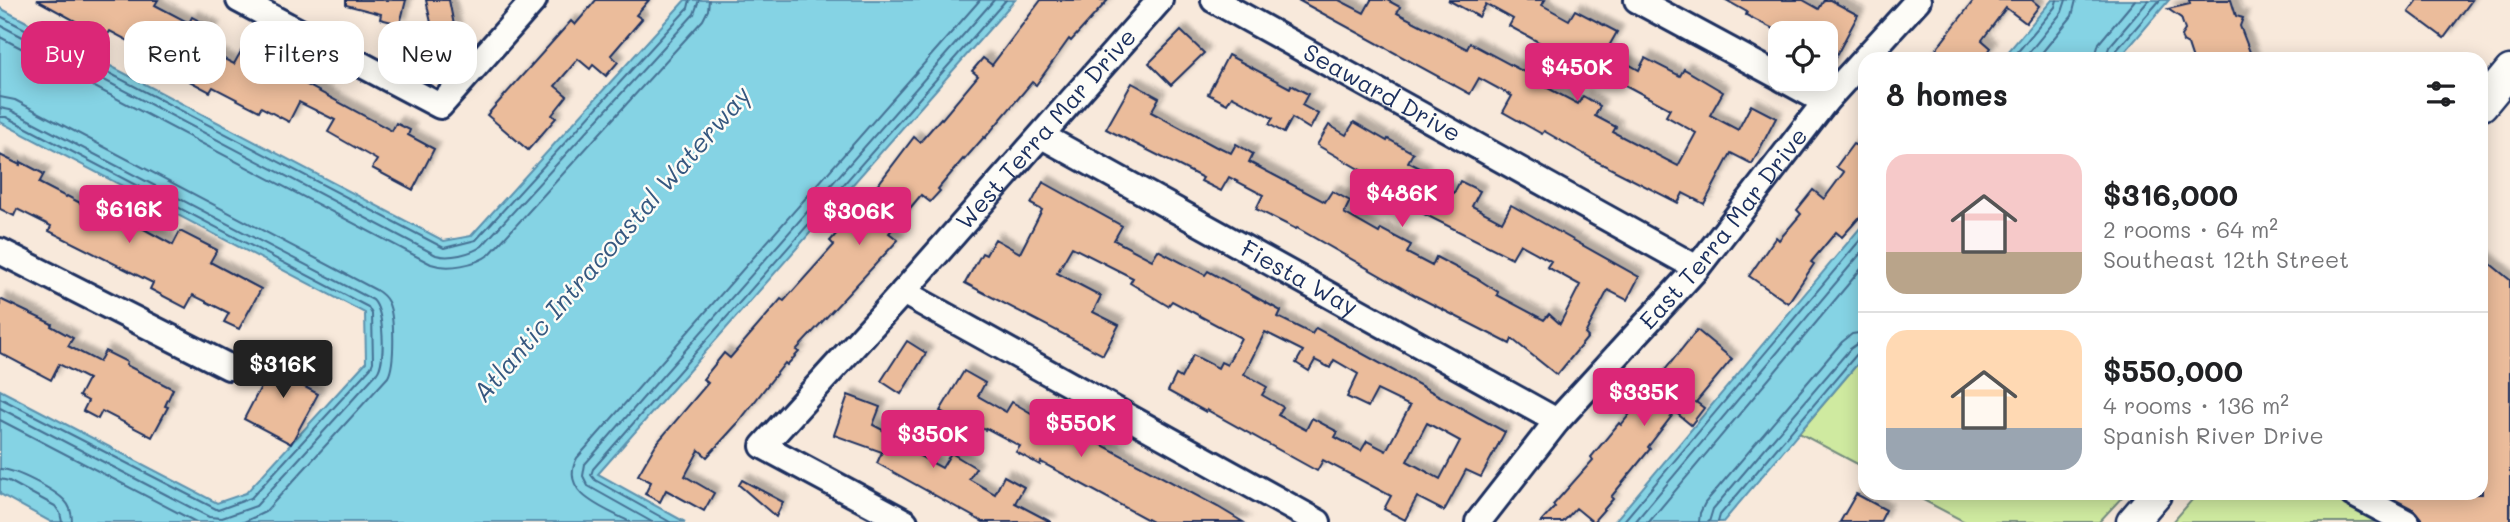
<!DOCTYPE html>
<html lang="en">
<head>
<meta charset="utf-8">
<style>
  body { margin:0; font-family:Mali,sans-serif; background:#f6f6f6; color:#202124; height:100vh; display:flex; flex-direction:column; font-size:26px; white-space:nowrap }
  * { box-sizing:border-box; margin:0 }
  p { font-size:23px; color:#757577 }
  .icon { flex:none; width:38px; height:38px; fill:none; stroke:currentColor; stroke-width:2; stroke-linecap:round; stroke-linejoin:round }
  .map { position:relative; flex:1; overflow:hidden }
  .panel { position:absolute; left:1858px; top:52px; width:630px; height:448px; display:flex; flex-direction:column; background:#fff; border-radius:21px; box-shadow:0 4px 18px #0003 }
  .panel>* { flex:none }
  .top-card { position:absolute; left:21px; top:21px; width:665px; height:63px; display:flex; gap:14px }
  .tools { position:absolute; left:1768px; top:21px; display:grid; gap:14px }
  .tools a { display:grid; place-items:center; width:70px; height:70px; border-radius:14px; background:#fff; box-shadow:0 4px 18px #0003; font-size:35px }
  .price { position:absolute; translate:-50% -60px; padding:0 16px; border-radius:7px; background:#db2777; color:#fff; font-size:23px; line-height:46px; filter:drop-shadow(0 2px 4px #0008) }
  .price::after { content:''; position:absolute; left:50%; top:42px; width:21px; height:16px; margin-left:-10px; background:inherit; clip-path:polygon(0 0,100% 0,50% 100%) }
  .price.selected { background:#222; color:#fff }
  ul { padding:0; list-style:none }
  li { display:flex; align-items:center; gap:21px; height:175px; padding:0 28px }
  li+li { border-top:2px solid #e0e0e0 }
  li span { display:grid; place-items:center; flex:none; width:196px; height:140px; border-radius:21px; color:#555 }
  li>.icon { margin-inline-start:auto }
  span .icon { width:84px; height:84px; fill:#fffc; stroke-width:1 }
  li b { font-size:30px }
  h2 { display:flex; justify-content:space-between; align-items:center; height:84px; padding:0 28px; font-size:30px }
  .tag { padding:0 24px; border-radius:21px; background:#fff; box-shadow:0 4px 18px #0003; font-size:24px; line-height:63px }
  .tag.selected { background:#db2777; color:#fff }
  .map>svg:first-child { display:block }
</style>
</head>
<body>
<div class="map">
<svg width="2510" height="522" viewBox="0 0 2510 522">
  <defs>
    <filter id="shadow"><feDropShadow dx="6" dy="-6" stdDeviation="2" flood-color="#0004"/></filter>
  </defs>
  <rect width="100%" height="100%" fill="#f8e9db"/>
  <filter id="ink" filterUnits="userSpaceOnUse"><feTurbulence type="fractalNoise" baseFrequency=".0143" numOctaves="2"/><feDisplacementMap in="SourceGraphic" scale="14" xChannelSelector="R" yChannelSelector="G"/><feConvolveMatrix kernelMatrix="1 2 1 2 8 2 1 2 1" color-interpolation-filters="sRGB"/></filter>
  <g filter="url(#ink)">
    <!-- green -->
    <g fill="#cfeaa0" stroke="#758c7f" stroke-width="2">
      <polygon points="1865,355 1865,468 1799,433"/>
      <polygon points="1912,494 2125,494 2099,522 1965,522"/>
      <polygon points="2197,494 2327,494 2379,522 2173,522"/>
    </g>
    <!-- water -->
    <g fill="#85d3e4" stroke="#5b91ae" stroke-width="2">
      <polygon points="685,0 1015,0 598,474 685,522 51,522 0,494 0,390 217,503 246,493 366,362 365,313 0,122 0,8 444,241 471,236"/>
      <polygon points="2052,0 2169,0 2119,59 2002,59"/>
      <polygon points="1865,222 1865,355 1723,522 1614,522"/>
    </g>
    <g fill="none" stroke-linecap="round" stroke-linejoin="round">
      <!-- shore -->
      <g stroke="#457194" stroke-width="2">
        <polyline points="0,16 444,248 476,240 688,8 690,0"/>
        <path d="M0 25 436 255C449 259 471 254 482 246L694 14 699 0"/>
        <path d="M0 37 431 264C448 270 476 265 490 254L703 20 708 10 709 0"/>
        <polyline points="2011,60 2055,7 2057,0"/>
        <polyline points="2023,60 2062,12 2066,0"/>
        <polyline points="2036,60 2072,16 2076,0"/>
        <polyline points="2094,60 2099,43 2135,0"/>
        <polyline points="2105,60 2109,47 2149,0"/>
        <polyline points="2114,60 2115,52 2160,0"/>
        <path d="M0 97 15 100 376 290C381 293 385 296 388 302 395 316 395 364 388 377L265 512 244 522"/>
        <path d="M0 108 10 110 373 300C384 311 386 361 377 373L256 506 222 518 209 517 0 408"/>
        <polyline points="0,117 6,117 368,307 372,314 373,362 371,367 251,498 218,510 0,398"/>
        <polyline points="0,420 196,522"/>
        <path d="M0 469C15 469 55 490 65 501 71 507 72 514 72 522"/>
        <polyline points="0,479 9,481 55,506 60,513 62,522"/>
        <path d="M630 522C606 509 558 494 577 458L980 0"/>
        <polyline points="652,522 588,486 583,476 585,464 994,0"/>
        <polyline points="670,522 595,480 591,475 593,469 1006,0"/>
        <polyline points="1623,522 1866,233"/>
        <polyline points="1635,522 1866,247"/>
        <polyline points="1649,522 1866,263"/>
        <polyline points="1699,522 1700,513 1705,503 1842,342 1852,334 1866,332"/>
        <polyline points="1709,522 1713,509 1850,349 1857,344 1866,343"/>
        <polyline points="1718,522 1720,515 1857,354 1866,351"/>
      </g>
    </g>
    <!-- building -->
    <g fill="#ebbc9b" stroke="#1b2f5e" stroke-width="2" fill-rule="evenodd" filter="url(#shadow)">
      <polygon points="37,0 158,0 155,5 189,23 192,17 213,28 202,48 234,64 245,44 260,51 257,57 281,71 392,131 396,123 410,130 408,135 434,149 413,190 372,168 377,160 328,132 335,120 299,102 289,122 261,107 259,111 213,87 210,92 165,68 168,62 110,31 106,38"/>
      <polygon points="346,0 406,0 400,24 380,19 381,14 346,5"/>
      <polygon points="426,0 449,0 455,30 433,32"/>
      <polygon points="596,0 649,0 636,15 642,19 611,55 618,62 606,76 593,65 590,69 578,59 555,86 567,96 552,115 556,118 528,150 487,115 571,21 575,25"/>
      <polygon points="1041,0 1108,0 1071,41 1069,39 1036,85 1032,82 985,138 984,137 964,160 963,159 938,189 940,191 930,202 921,195 889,233 898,240 796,350 799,352 787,365 785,363 737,424 707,457 699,450 685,476 714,493 704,511 666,490 660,502 645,494 651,482 638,475 656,444 708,383 703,379 724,353 730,358 781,299 784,301 834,245 830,241 867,199 914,137 920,142 941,118 942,119 978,76 972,71 983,58 992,65"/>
      <polygon points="1298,0 1339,0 1364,13 1371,0 1387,0 1400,7 1397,13 1467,49 1470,43 1524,72 1527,67 1546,77 1542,85 1578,104 1583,96 1600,106 1595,116 1616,127 1613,132 1678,166 1696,133 1666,116 1670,109 1612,78 1621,60 1639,70 1645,58 1680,76 1684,69 1723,92 1710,115 1738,130 1751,105 1776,118 1752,164 1731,153 1704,204 1683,193 1678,203 1596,161 1544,131 1542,134 1503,112 1512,96 1479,78 1470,94"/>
      <polygon points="1448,0 1545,0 1542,5 1569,20 1575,10 1617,32 1600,62 1584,54 1575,71 1549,57 1553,50 1509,26 1513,19 1486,4 1479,17"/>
      <polygon points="1726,0 1803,0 1819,9 1824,0 1830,0 1858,15 1825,77 1825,33 1781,33 1746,15 1747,12"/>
      <polygon points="1974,0 2032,0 2039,6 2026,23 2006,8 1982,40 1991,48 1982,60 1928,60"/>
      <polygon points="2189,0 2231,0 2236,16 2243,18 2240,26 2253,60 2193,60 2188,45 2183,42 2181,36 2185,30 2181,18 2168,9 2190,4"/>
      <polygon points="2418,0 2472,0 2444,38 2409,12"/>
      <polygon points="1181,31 1204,53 1171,85 1149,63"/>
      <polygon points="1228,55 1290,88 1291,85 1308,94 1302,105 1318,114 1310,129 1292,118 1284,133 1269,124 1273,118 1232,96 1227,104 1208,94"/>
      <polygon points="1132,83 1159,98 1151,112 1218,148 1219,147 1231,153 1236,144 1253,154 1249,162 1325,202 1332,191 1350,201 1344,213 1379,233 1381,229 1411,245 1407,253 1432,266 1436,257 1478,279 1498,292 1497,295 1544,320 1549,314 1560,324 1580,285 1547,267 1551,261 1520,244 1512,258 1420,212 1422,208 1367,180 1369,175 1317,145 1329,125 1346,135 1354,122 1387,141 1388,139 1413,153 1408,162 1424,170 1421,175 1454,193 1460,181 1480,191 1472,206 1502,222 1511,205 1639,277 1627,300 1608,290 1585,334 1588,337 1557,375 1512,339 1510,344 1416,296 1297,228 1296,229 1256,209 1263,195 1229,177 1221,191 1201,181 1203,178 1106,129"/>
      <polygon points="1866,136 1866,210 1842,237 1836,232 1811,262 1814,264 1788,303 1749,276 1776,237 1779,240 1801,214 1797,210 1813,190 1824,199 1844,172 1836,167 1853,144 1857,146"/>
      <polygon points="0,155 20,165 21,162 44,174 39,183 66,197 67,196 86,206 89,199 173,245 180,231 217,250 210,262 261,289 239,329 224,322 229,313 193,295 186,308 150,289 153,283 49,231 51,226 17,209 14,216 0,209"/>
      <path d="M1043 182 1122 226 1114 240 1152 260 1158 250 1205 275 1208 271 1281 311 1278 317 1312 334 1316 328 1505 432 1481 477 1466 470 1444 511 1417 497 1405 520 1384 509 1391 496 1323 460 1317 471 1207 410 1206 412 1168 391 1176 375 1181 378 1193 355 1218 368 1221 362 1227 365 1241 338 1172 301 1168 306 1130 283 1133 278 1072 247 1057 273 1101 296 1093 312 1119 325 1103 355 965 283 982 253 986 255 995 239 1020 253 1042 210 1031 204ZM1265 332 1303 351 1296 363 1309 371 1315 360 1330 368 1334 360 1358 374 1347 397 1368 407 1377 390 1410 406 1386 451 1367 441 1361 451 1335 437 1338 432 1312 418 1306 430 1278 415 1283 407 1262 395 1267 387 1244 374ZM1427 423 1460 441 1440 479 1407 461Z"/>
      <polygon points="2482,257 2510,280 2510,522 2424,522 2413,509 2384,494 2482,494"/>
      <polygon points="0,299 52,324 51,326 73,338 68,346 99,362 105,351 127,362 126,365 173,389 165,406 168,407 152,437 102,411 98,419 83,411 88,401 79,396 88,379 59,364 51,380 0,353"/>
      <polygon points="1697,330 1732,359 1696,402 1704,408 1691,425 1675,412 1648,447 1650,449 1611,497 1613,499 1593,522 1576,508 1563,522 1541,522 1555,507 1553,505 1593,460 1591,457 1619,423 1621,425"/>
      <polygon points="907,341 926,353 901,394 881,381"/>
      <polygon points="278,354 311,371 303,386 318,394 291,444 244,419"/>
      <polygon points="964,371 985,383 978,396 1006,412 1012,402 1038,417 1041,412 1218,507 1243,522 1152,522 1041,462 1040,465 1016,452 1020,446 986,428 985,430 975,425 973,429 940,411"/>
      <polygon points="848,395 880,407 873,425 919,449 916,454 942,468 951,453 976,468 969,479 995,494 1004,476 1024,487 1015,503 1051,522 983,522 877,463 882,452 834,435"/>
      <polygon points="742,480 783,502 776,517 739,485"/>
      <polygon points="1856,494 1886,510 1880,522 1840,522"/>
    </g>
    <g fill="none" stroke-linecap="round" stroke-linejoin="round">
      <!-- minor casing -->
      <g stroke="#1b2f5e" stroke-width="30">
        <g id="minor">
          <polyline points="239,0 440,106 534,0"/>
          <path id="s1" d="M1214 0 1697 268"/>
          <polyline points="1637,0 1780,77"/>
          <polyline points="1783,79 1825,102"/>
          <path id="s2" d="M1042 136 1557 421"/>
          <polyline points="0,251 229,367"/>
          <polyline points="903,292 1318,522"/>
          <polyline points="2353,494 2406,522"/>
          <path id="s3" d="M905 522 763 446 903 292 1160 0"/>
          <path id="s4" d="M1478 522 1557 421 1697 268 1825 102 1918 0"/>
        </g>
      </g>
      <!-- major casing -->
      <g stroke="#1b2f5e" stroke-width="35">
        <g id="major">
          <polyline points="2482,105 2510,71"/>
          <polyline points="2132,522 2156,494"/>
        </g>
      </g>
      <!-- minor -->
      <use href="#minor" stroke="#fdfcf7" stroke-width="24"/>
      <!-- major -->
      <use href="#major" stroke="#fdfcf7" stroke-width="30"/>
    </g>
  </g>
  <g text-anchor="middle" stroke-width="5" stroke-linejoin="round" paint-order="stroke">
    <!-- street labels -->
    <g font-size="24" fill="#1b2f5e" stroke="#fdfcf7">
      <text dy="8" stroke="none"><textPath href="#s1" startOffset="192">Seaward Drive</textPath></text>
      <text dy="8" stroke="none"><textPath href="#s3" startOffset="586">West Terra Mar Drive</textPath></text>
      <text dy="8" stroke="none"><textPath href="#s4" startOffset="383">East Terra Mar Drive</textPath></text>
      <text dy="8" stroke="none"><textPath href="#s2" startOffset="294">Fiesta Way</textPath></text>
    </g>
    <!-- water labels -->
    <g font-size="26" font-style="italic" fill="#365880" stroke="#fdfcf7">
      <text transform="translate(612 244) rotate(-49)" y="9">Atlantic Intracoastal Waterway</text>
    </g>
  </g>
</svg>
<div class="tools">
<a><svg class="icon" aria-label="locate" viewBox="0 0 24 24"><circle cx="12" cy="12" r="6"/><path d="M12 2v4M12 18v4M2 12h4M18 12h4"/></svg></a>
</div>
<b class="price" style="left:1577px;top:103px">$450K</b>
<b class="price" style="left:1402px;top:229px">$486K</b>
<b class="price" style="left:129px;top:245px">$616K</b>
<b class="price" style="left:859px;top:247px">$306K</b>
<b class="price selected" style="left:283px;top:400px">$316K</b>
<b class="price" style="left:1644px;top:428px">$335K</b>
<b class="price" style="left:1081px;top:459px">$550K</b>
<b class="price" style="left:933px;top:470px">$350K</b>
<div class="top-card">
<a class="tag selected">Buy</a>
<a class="tag">Rent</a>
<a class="tag">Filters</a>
<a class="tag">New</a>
</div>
<section class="panel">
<h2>8 homes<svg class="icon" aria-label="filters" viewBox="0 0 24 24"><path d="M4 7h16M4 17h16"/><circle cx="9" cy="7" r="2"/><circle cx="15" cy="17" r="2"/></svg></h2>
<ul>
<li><span style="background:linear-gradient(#f6c9c9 70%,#b9a48a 0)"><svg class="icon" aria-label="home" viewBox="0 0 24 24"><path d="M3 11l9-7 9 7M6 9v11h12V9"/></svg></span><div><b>$316,000</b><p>2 rooms · 64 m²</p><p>Southeast 12th Street</p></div></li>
<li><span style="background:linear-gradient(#ffd9b3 70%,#9aa5b1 0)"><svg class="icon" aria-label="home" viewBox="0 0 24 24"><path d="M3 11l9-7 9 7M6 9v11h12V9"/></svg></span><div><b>$550,000</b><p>4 rooms · 136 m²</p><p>Spanish River Drive</p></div></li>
</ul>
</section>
</div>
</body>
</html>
